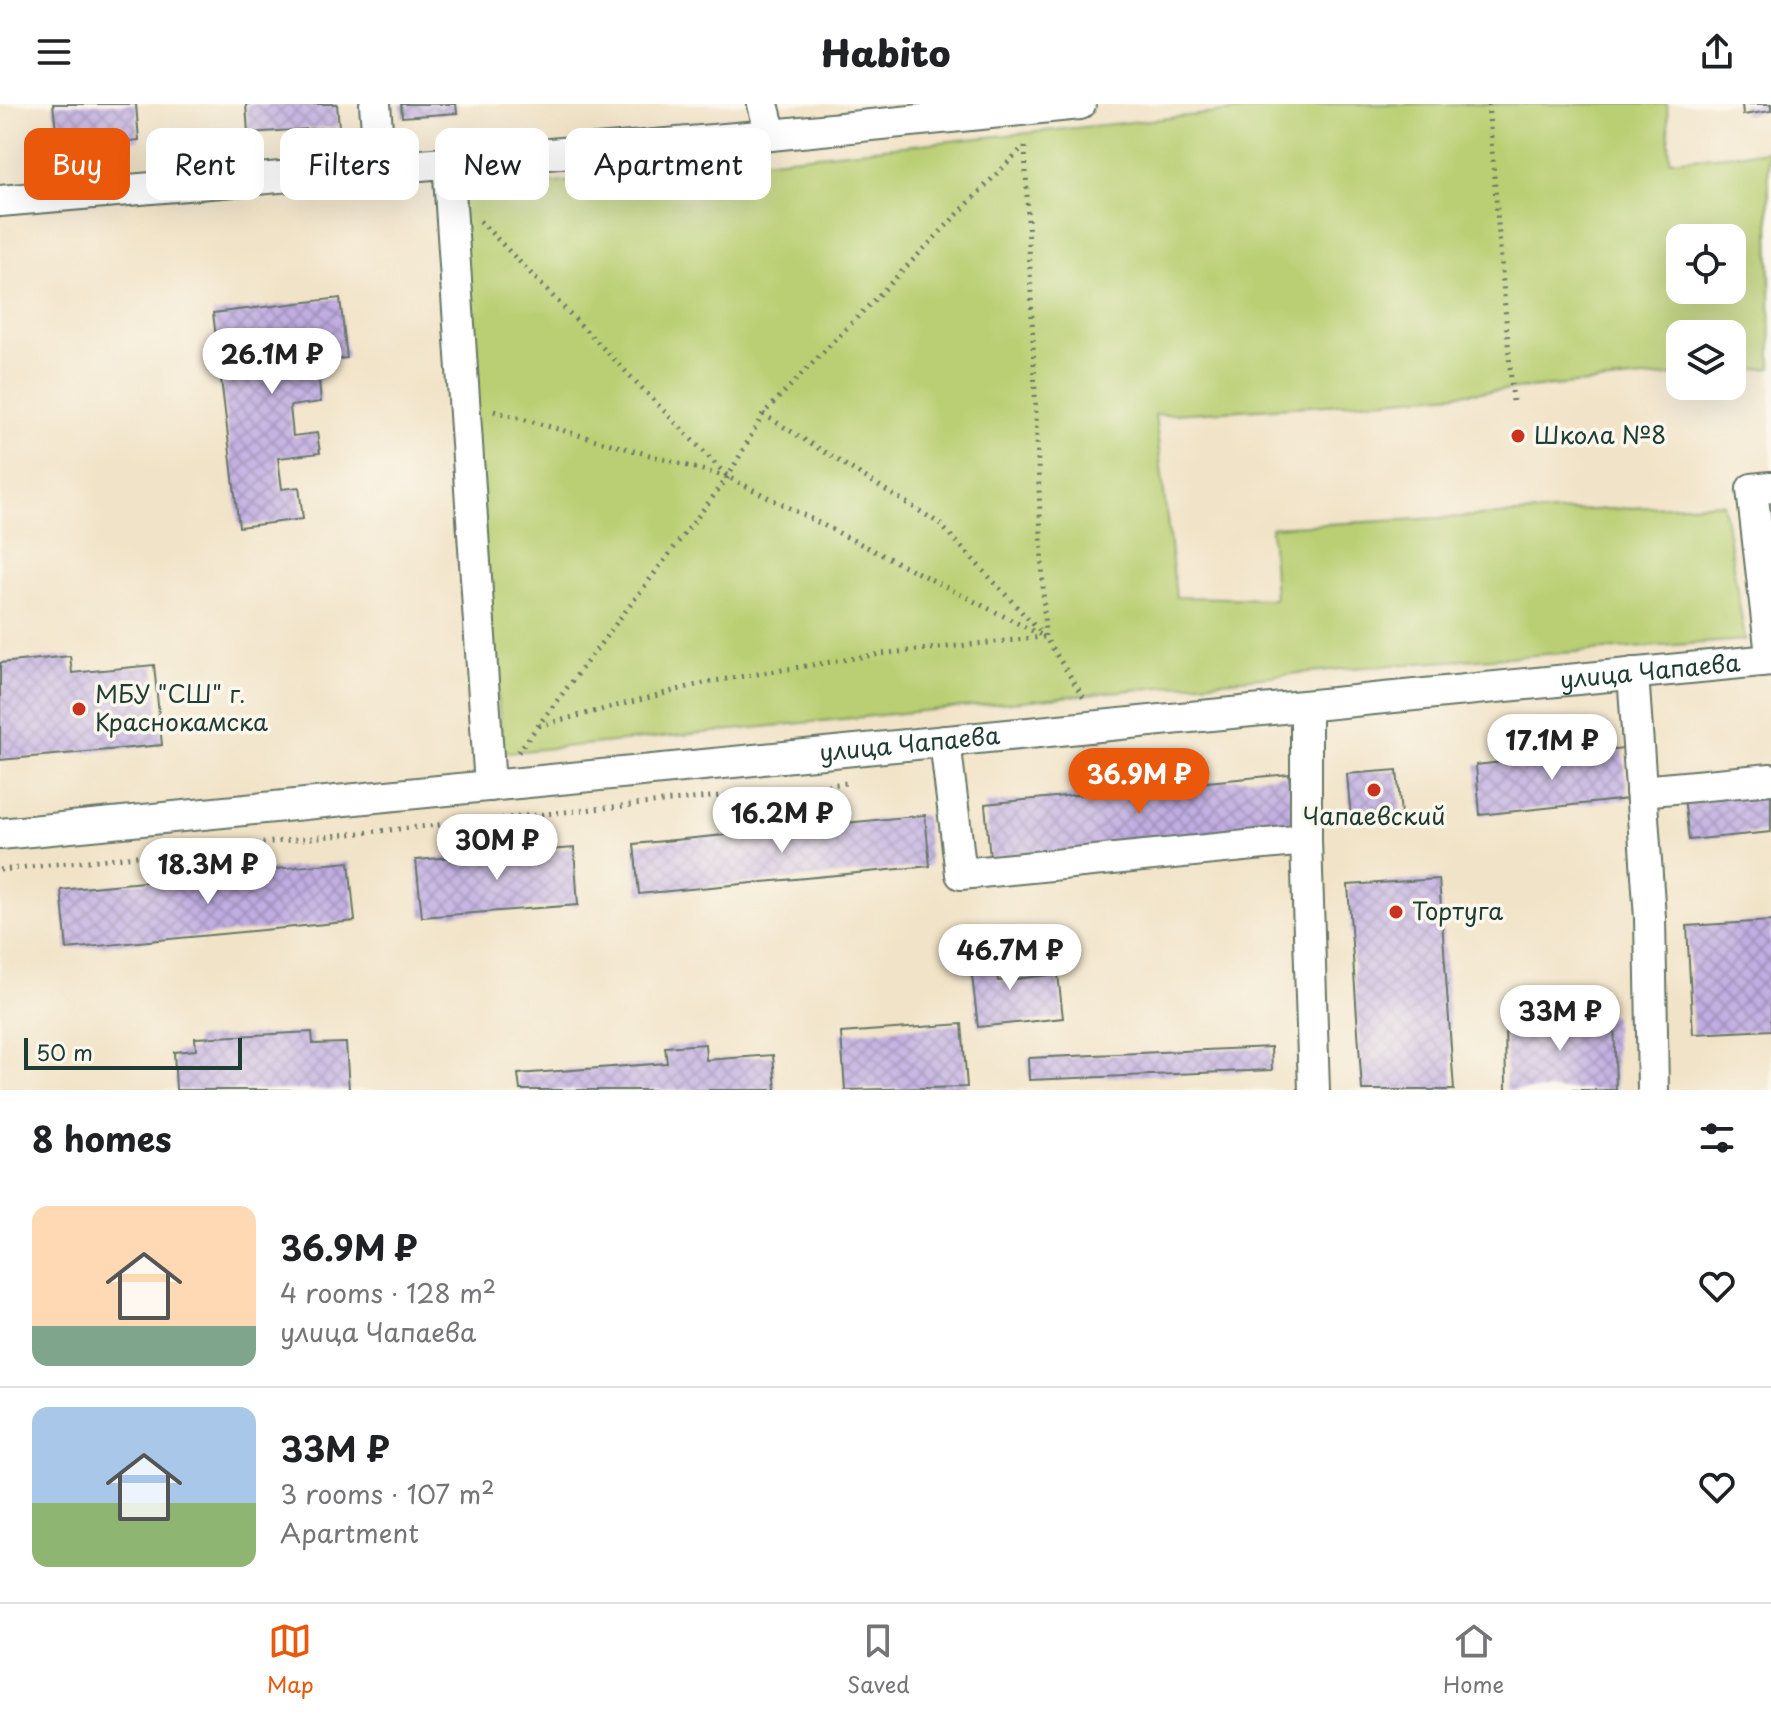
<!DOCTYPE html>
<html lang="en">
<head>
<meta charset="utf-8">
<style>
  body { margin:0; font-family:"Playpen Sans",sans-serif; background:#f6f6f6; color:#202124; height:100vh; display:flex; flex-direction:column; font-size:30px; white-space:nowrap }
  * { box-sizing:border-box; margin:0 }
  p { font-size:26px; color:#757577 }
  .icon { flex:none; width:44px; height:44px; fill:none; stroke:currentColor; stroke-width:2; stroke-linecap:round; stroke-linejoin:round }
  .map { position:relative; height:986px; overflow:hidden }
  .details { display:flex; flex-direction:column; background:#fff; flex:1 }
  .details>* { flex:none }
  .hud { position:absolute; left:24px; top:24px; width:800px; height:72px; display:flex; gap:16px }
  .controls { position:absolute; left:1666px; top:120px; display:grid; gap:16px }
  .controls a { display:grid; place-items:center; width:80px; height:80px; border-radius:16px; background:#fff; box-shadow:0 8px 32px #0002; font-size:40px }
  .scale { position:absolute; left:24px; bottom:20px; width:218px; box-sizing:border-box; padding-left:8px; border:4px solid #1f3d34; border-top:0; font-size:22px; line-height:28px; white-space:nowrap; color:#1f3d34; -webkit-text-stroke:6px #fbf7ec; paint-order:stroke }
  .price { position:absolute; translate:-50% -68px; padding:0 18px; border-radius:28px; background:#fff; color:#222; font-size:26px; line-height:52px; filter:drop-shadow(0 2px 4px #0008) }
  .price::after { content:''; position:absolute; left:50%; top:48px; width:24px; height:18px; margin-left:-12px; background:inherit; clip-path:polygon(0 0,100% 0,50% 100%) }
  .price.current { background:#ea580c; color:#fff }
  ul { padding:0; list-style:none }
  li { display:flex; align-items:center; gap:24px; height:200px; padding:0 32px }
  li+li { border-top:2px solid #e0e0e0 }
  li span { display:grid; place-items:center; flex:none; width:224px; height:160px; border-radius:16px; color:#555 }
  li>.icon { margin-inline-start:auto }
  span .icon { width:96px; height:96px; fill:#fffc; stroke-width:1 }
  li b { font-size:34px }
  h2 { display:flex; justify-content:space-between; align-items:center; height:96px; padding:0 32px; font-size:34px }
  .pill { padding:0 28px; border-radius:16px; background:#fff; box-shadow:0 8px 32px #0002; font-size:28px; line-height:72px }
  .pill.current { background:#ea580c; color:#fff }
  header { display:flex; justify-content:space-between; align-items:center; height:104px; padding:0 32px; background:#fff; font-size:36px; font-weight:800 }
  .menu { display:flex; justify-content:space-around; align-items:center; height:112px; border-top:2px solid #e0e0e0; background:#fff; font-size:22px; color:#757577 }
  .menu a { display:grid; justify-items:center; gap:4px }
  .menu .current { color:#ea580c }
  .map>svg:first-child { display:block }
</style>
</head>
<body>
<header><svg class="icon" aria-label="menu" viewBox="0 0 24 24"><path d="M4 6h16M4 12h16M4 18h16"/></svg>Habito<svg class="icon" aria-label="share" viewBox="0 0 24 24"><path d="M12 15V3M7 8l5-5 5 5M5 13v7h14v-7"/></svg></header>
<div class="map">
<svg width="1771" height="986" viewBox="0 0 1771 986">
  <defs>
    <pattern id="building-cross-hatch" width="8" height="8" patternUnits="userSpaceOnUse" patternTransform="scale(2)"><rect width="8" height="8" fill="#c1ade2"/><path d="M0 0l8 8M0 8l8-8" fill="none" stroke="#9c8eb8"/></pattern>
  </defs>
  <rect width="100%" height="100%" fill="#fbf7ec"/>
  <filter id="ink" filterUnits="userSpaceOnUse"><feTurbulence type="fractalNoise" baseFrequency=".0125" numOctaves="2"/><feDisplacementMap in="SourceGraphic" scale="16" xChannelSelector="R" yChannelSelector="G"/><feConvolveMatrix kernelMatrix="1 2 1 2 8 2 1 2 1" color-interpolation-filters="sRGB"/></filter>
  <filter id="wash" filterUnits="userSpaceOnUse"><feTurbulence type="fractalNoise" baseFrequency=".006" numOctaves="4" result="noise"/><feDisplacementMap in="SourceGraphic" scale="32" xChannelSelector="R" yChannelSelector="G"/><feGaussianBlur stdDeviation="1.8" result="paint"/><feColorMatrix in="noise" values="0 0 0 0 0 0 0 0 0 0 0 0 0 0 0 0 0 1.4 0 .05"/><feComposite in="paint" operator="in"/></filter>
  <g filter="url(#wash)">
    <rect width="100%" height="100%" fill="#f1e3c7"/>
    <!-- park -->
    <path fill="#bacf73" stroke="#6c8654" stroke-width="2" fill-rule="evenodd" d="M1301 0H1667L1670 56 1768 47 1771 264 1732 267V230H1680V271L1327 301 1155 311 1176 493 1275 495 1271 423 1723 399 1745 536 1351 564 503 649 450 90ZM1680 134H1732V186H1680Z"/>
    <g id="blocks">
      <!-- building -->
      <g fill="url(#building-cross-hatch)">
        <polygon points="53,0 136,0 139,36 58,44"/>
        <polygon points="246,0 337,0 339,23 248,29"/>
        <polygon points="401,0 456,0 457,9 402,13"/>
        <polygon points="1742,0 1771,0 1771,7 1743,11"/>
        <polygon points="340,194 347,254 317,257 321,298 290,302 293,332 317,329 320,349 278,354 282,385 299,383 303,415 239,423 213,209"/>
        <polygon points="70,552 72,569 154,561 162,641 0,656 0,559"/>
        <polygon points="1623,645 1628,695 1480,711 1476,661"/>
        <polygon points="1397,666 1401,711 1351,715 1347,670"/>
        <polygon points="1289,670 1294,723 990,754 985,700"/>
        <polygon points="1771,678 1771,728 1689,736 1683,685"/>
        <polygon points="925,711 930,762 639,790 634,740"/>
        <polygon points="574,744 578,801 422,813 416,756"/>
        <polygon points="349,758 355,817 67,845 61,786"/>
        <polygon points="1439,775 1454,986 1362,986 1348,781"/>
        <polygon points="1771,817 1771,926 1693,930 1687,822"/>
        <polygon points="993,835 998,877 1058,870 1063,914 978,923 968,837"/>
        <polygon points="1614,911 1616,986 1506,986 1505,913"/>
        <polygon points="962,920 967,983 845,986 841,929"/>
        <polygon points="312,928 313,940 346,939 349,986 176,986 174,948 196,946 195,934"/>
        <polygon points="705,940 706,956 773,951 776,986 520,986 518,970 667,959 665,943"/>
        <polygon points="1271,943 1272,966 1029,976 1028,954"/>
      </g>
    </g>
  </g>
  <g filter="url(#ink)">
    <use href="#blocks" fill-opacity="0" stroke="#687767" stroke-width="2"/>
    <g fill="none" stroke-linecap="round" stroke-linejoin="round">
      <!-- minor casing -->
      <g stroke="#687767" stroke-width="34">
        <g id="minor">
          <polyline points="375,0 380,63"/>
          <polyline points="763,0 771,31"/>
          <polyline points="448,57 490,682"/>
          <polyline points="0,97 771,31 1080,0"/>
          <polyline points="1771,383 1752,385 1771,551"/>
          <polyline points="1633,569 1650,814 1653,986"/>
          <polyline points="1306,602 1306,736 1314,986"/>
          <polyline points="945,637 961,770 1306,736"/>
          <polyline points="1641,687 1771,675"/>
          <path id="s1" d="M0 730 1771 556"/>
        </g>
      </g>
      <!-- path -->
      <g stroke="#687767" stroke-width="5" stroke-dasharray="2 6" stroke-linecap="butt">
        <polyline points="1488,0 1513,299"/>
        <polyline points="1025,43 1045,532"/>
        <polyline points="480,117 728,373 1045,533"/>
        <polyline points="494,307 727,373"/>
        <polyline points="763,310 939,419 1045,533 1084,594"/>
        <polyline points="539,622 708,578 880,550 1044,533"/>
        <polyline points="518,648 728,373 763,310 1024,42"/>
        <polyline points="0,766 847,679"/>
      </g>
      <!-- minor -->
      <use href="#minor" stroke="#fff" stroke-width="30"/>
    </g>
  </g>
  <!-- markers -->
  <g fill="#c8321e" stroke="#fbf7ec" stroke-width="3">
    <circle cx="1518" cy="332" r="8"/>
    <circle cx="79" cy="605" r="8"/>
    <circle cx="1374" cy="686" r="8"/>
    <circle cx="1396" cy="808" r="8"/>
  </g>
  <g text-anchor="middle" stroke-width="7" stroke-linejoin="round" paint-order="stroke">
    <!-- poi labels -->
    <g font-size="24" fill="#1f3d34" stroke="#fbf7ec" text-anchor="start">
      <text x="1534" y="340">Школа №8</text>
      <text x="95" y="599">МБУ "СШ" г.<tspan x="95" dy="28">Краснокамска</tspan></text>
      <text x="1374" y="721" text-anchor="middle">Чапаевский</text>
      <text x="1412" y="816">Тортуга</text>
    </g>
    <!-- street labels -->
    <g font-size="24" fill="#1f3d34" stroke="#fbf7ec">
      <text dy="8" stroke="none"><textPath href="#s1" startOffset="1658">улица Чапаева</textPath></text>
      <text dy="8" stroke="none"><textPath href="#s1" startOffset="914">улица Чапаева</textPath></text>
    </g>
  </g>
</svg>
<div class="controls">
<a><svg class="icon" aria-label="locate" viewBox="0 0 24 24"><circle cx="12" cy="12" r="6"/><path d="M12 2v4M12 18v4M2 12h4M18 12h4"/></svg></a>
<a><svg class="icon" aria-label="layers" viewBox="0 0 24 24"><path d="M12 4l9 5-9 5-9-5zM3 14l9 5 9-5"/></svg></a>
</div>
<div class="scale">50 m</div>
<b class="price" style="left:272px;top:292px">26.1M ₽</b>
<b class="price" style="left:1552px;top:678px">17.1M ₽</b>
<b class="price current" style="left:1139px;top:712px">36.9M ₽</b>
<b class="price" style="left:782px;top:751px">16.2M ₽</b>
<b class="price" style="left:497px;top:778px">30M ₽</b>
<b class="price" style="left:208px;top:802px">18.3M ₽</b>
<b class="price" style="left:1010px;top:888px">46.7M ₽</b>
<b class="price" style="left:1560px;top:949px">33M ₽</b>
<div class="hud">
<a class="pill current">Buy</a>
<a class="pill">Rent</a>
<a class="pill">Filters</a>
<a class="pill">New</a>
<a class="pill">Apartment</a>
</div>
</div>
<section class="details">
<h2>8 homes<svg class="icon" aria-label="filters" viewBox="0 0 24 24"><path d="M4 7h16M4 17h16"/><circle cx="9" cy="7" r="2"/><circle cx="15" cy="17" r="2"/></svg></h2>
<ul>
<li><span style="background:linear-gradient(#ffd9b3 75%,#7fa58c 0)"><svg class="icon" aria-label="home" viewBox="0 0 24 24"><path d="M3 11l9-7 9 7M6 9v11h12V9"/></svg></span><div><b>36.9M ₽</b><p>4 rooms · 128 m²</p><p>улица Чапаева</p></div><svg class="icon" aria-label="heart" viewBox="0 0 24 24"><path d="M12 20l-8-8c-3-5 5-10 8-4 3-6 11-1 8 4z"/></svg></li>
<li><span style="background:linear-gradient(#a9c7e8 60%,#8fb573 0)"><svg class="icon" aria-label="home" viewBox="0 0 24 24"><path d="M3 11l9-7 9 7M6 9v11h12V9"/></svg></span><div><b>33M ₽</b><p>3 rooms · 107 m²</p><p>Apartment</p></div><svg class="icon" aria-label="heart" viewBox="0 0 24 24"><path d="M12 20l-8-8c-3-5 5-10 8-4 3-6 11-1 8 4z"/></svg></li>
</ul>
</section>
<nav class="menu">
<a class="current"><svg class="icon" aria-label="map" viewBox="0 0 24 24"><path d="M3 6l6-2 6 2 6-2v14l-6 2-6-2-6 2zM9 4v14M15 6v14"/></svg>Map</a>
<a><svg class="icon" aria-label="saved" viewBox="0 0 24 24"><path d="M7 4h10v16l-5-4-5 4z"/></svg>Saved</a>
<a><svg class="icon" aria-label="home" viewBox="0 0 24 24"><path d="M3 11l9-7 9 7M6 9v11h12V9"/></svg>Home</a>
</nav>
</body>
</html>
